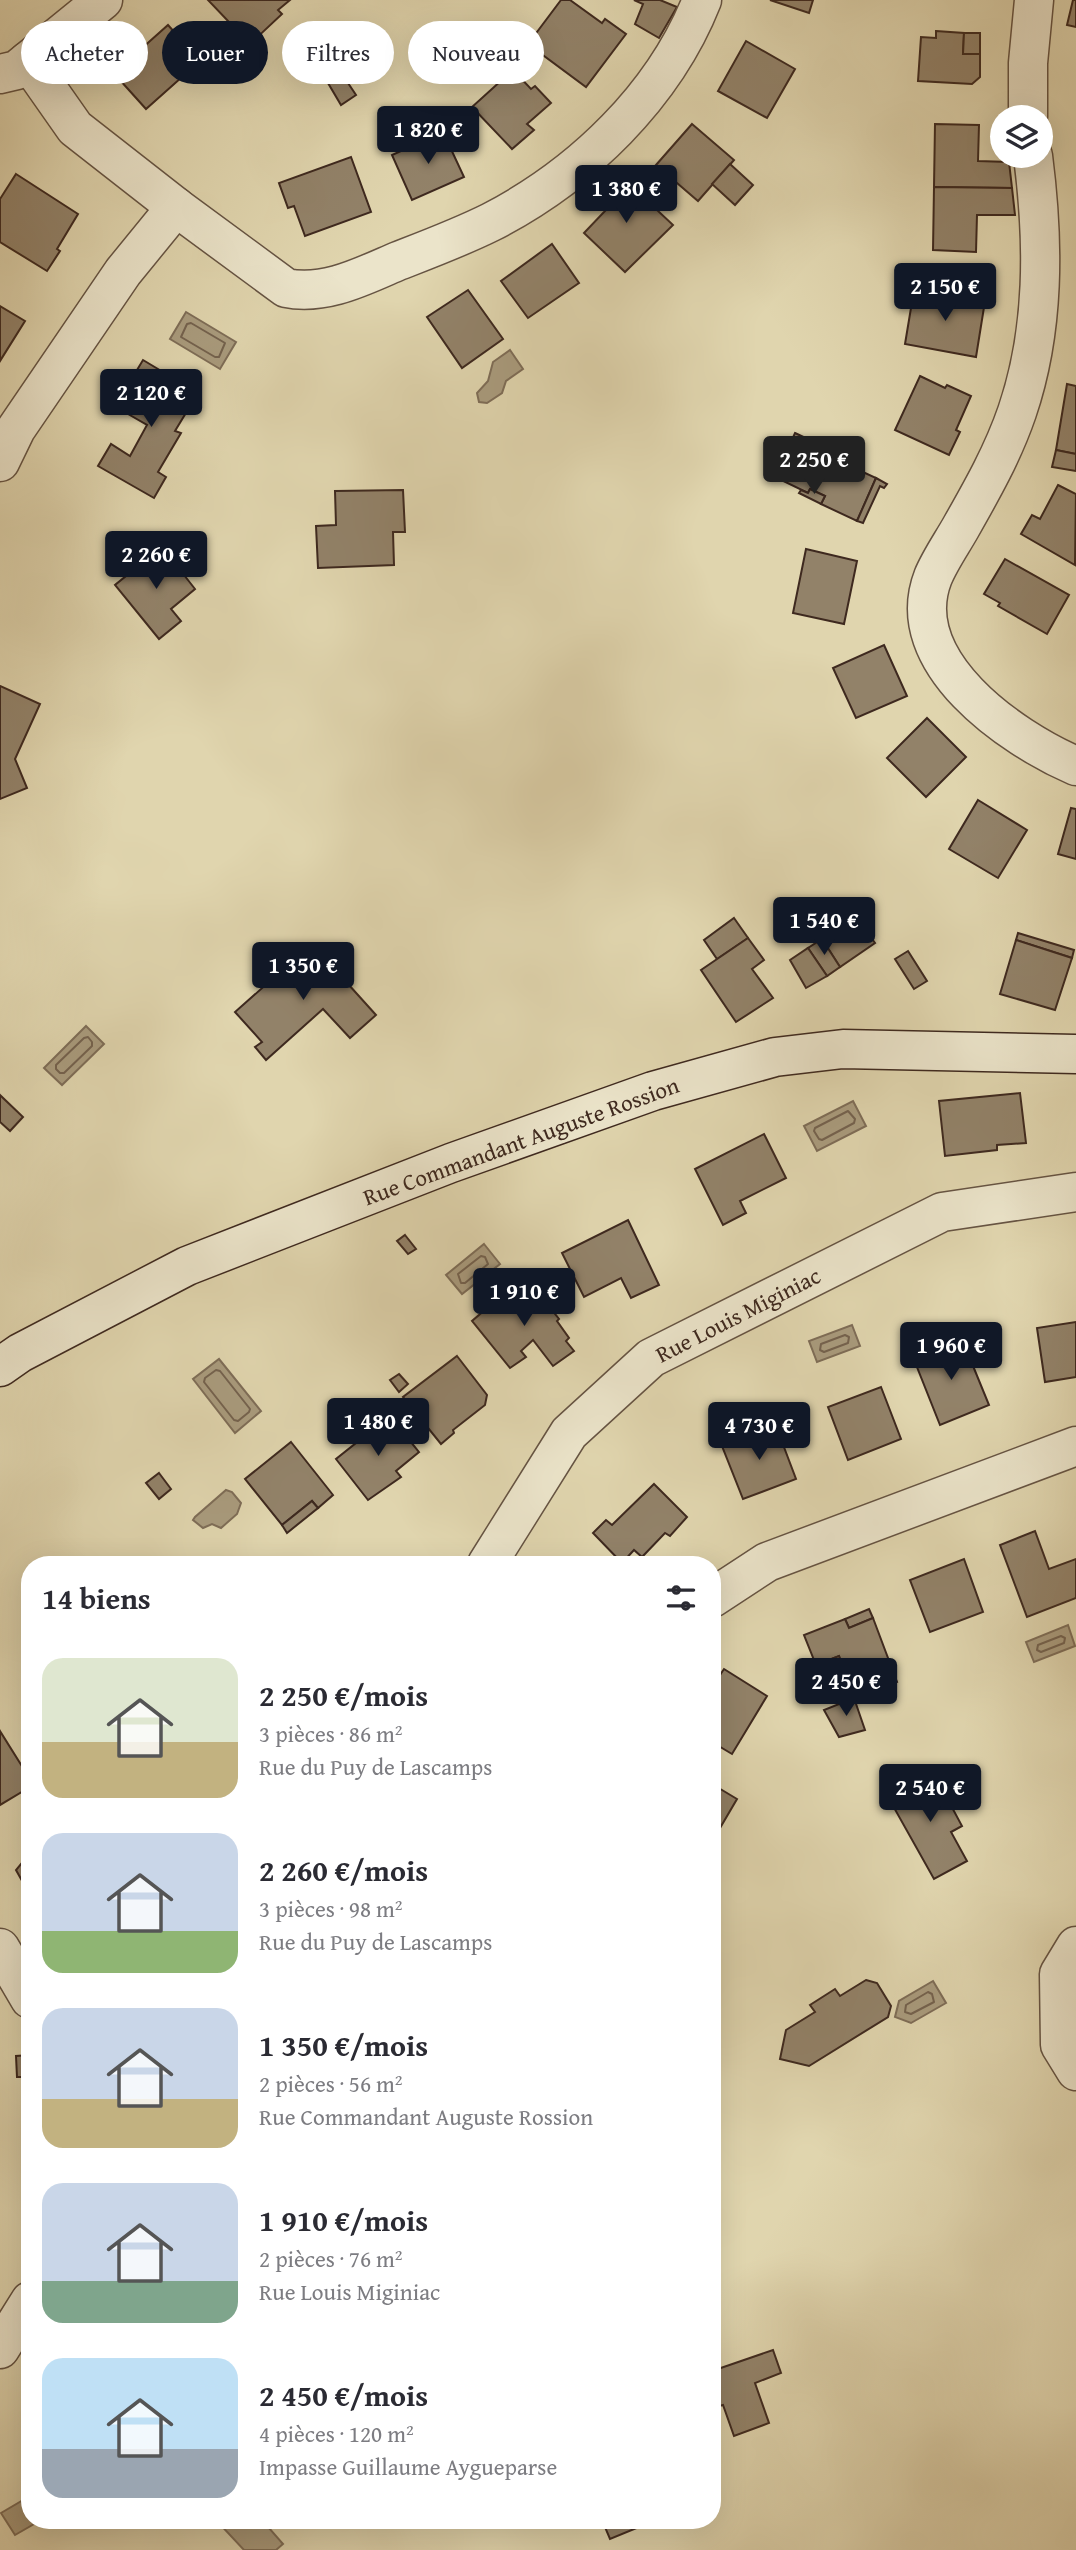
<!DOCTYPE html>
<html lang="fr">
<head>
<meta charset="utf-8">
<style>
  body { margin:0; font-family:"Gentium Book Plus",serif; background:#f7f7f7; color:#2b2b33; height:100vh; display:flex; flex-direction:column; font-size:26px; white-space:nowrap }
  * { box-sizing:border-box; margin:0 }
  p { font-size:23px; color:#7c7c81 }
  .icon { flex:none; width:38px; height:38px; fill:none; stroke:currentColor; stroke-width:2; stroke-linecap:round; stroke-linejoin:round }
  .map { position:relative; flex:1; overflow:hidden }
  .drawer { position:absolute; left:21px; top:1556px; width:700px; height:973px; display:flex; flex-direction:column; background:#fff; border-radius:28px; box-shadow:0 7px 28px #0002 }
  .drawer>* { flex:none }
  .guide { position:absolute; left:21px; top:21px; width:700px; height:63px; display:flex; gap:14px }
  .controls { position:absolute; left:990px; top:105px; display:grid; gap:14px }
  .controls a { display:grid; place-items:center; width:63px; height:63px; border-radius:50%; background:#fff; box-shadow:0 7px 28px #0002; font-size:35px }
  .price { position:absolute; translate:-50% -60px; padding:0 16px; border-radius:7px; background:#111827; color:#fff; font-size:23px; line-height:46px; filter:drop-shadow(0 2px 4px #0008) }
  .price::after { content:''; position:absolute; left:50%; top:42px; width:21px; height:16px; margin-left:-10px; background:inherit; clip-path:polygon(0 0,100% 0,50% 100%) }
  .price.selected { background:#222; color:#fff }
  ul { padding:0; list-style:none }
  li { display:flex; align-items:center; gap:21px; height:175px; padding:0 21px }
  li span { display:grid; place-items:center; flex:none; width:196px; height:140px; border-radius:21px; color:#555 }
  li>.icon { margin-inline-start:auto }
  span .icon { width:84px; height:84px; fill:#fffc; stroke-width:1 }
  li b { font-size:30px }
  h2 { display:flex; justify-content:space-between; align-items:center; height:84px; padding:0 21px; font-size:30px }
  .tag { padding:0 24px; border-radius:32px; background:#fff; box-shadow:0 7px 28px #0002; font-size:24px; line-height:63px }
  .tag.selected { background:#111827; color:#fff }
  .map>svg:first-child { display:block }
</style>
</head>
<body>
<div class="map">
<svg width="1076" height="2550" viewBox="0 0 1076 2550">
  <rect width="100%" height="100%" fill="#e0d5ae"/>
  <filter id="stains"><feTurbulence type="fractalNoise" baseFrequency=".00286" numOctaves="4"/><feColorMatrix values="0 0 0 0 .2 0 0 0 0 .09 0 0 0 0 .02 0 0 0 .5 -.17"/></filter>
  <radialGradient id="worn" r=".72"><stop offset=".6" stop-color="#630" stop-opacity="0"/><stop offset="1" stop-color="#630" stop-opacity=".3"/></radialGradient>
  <!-- water -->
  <g fill="#a99b7d" stroke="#7e6d57" stroke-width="2">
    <polygon points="186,312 236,342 220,369 170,339"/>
    <polygon points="510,350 523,369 506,381 502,393 487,403 479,402 477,393 488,381 493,362"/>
    <polygon points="86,1026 104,1044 62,1085 44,1068"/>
    <polygon points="853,1101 866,1126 817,1151 804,1126"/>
    <polygon points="484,1244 500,1264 462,1294 446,1275"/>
    <polygon points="852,1325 860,1346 817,1362 809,1341"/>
    <polygon points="219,1359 261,1411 235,1433 193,1379"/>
    <polygon points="226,1490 232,1492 241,1503 237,1514 221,1528 212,1524 203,1528 193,1520 195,1517"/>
    <polygon points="1068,1625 1075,1646 1034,1662 1026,1642"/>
    <polygon points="933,1981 946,2003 911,2023 895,2017 899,2001"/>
    <polygon points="30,2496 30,2520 41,2520 15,2535 1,2513"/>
    <polygon points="216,2520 262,2520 283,2544 276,2550 244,2550"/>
  </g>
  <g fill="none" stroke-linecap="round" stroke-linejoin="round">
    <!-- shore -->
    <g stroke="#74624e" stroke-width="2">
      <polygon points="191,323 225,343 219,357 215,357 181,337 187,324"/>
      <polygon points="88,1037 92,1042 92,1046 64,1073 60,1073 56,1069 56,1065 84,1038"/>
      <polygon points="848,1111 855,1119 854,1123 822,1140 819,1139 814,1131 815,1128"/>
      <polygon points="481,1256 485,1257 488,1264 465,1283 461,1283 458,1274"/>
      <polygon points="845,1335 849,1337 848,1343 824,1352 820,1350 821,1344"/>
      <polygon points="216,1370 220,1371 250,1409 249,1412 238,1421 234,1420 204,1382 205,1378"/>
      <polygon points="1061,1636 1065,1638 1064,1643 1041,1652 1037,1650 1038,1645"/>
      <polygon points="928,1992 932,1994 934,2002 911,2014 905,2012 906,2005"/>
    </g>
  </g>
  <!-- building -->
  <g fill="#928269" stroke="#3e291f" stroke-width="2">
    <polygon points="208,0 290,0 278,10 282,14 250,44"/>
    <polygon points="561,0 570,0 602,23 605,19 626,34 586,87 528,44"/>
    <polygon points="634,0 660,0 677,7 659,38 635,24 643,4"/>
    <polygon points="770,0 813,0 809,13"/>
    <polygon points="1073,0 1076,0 1076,27 1067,25"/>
    <polygon points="168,25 200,61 146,109 110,69 128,53 131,58"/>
    <polygon points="936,31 964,33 963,54 980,54 980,77 972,84 918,81 921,37 936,38"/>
    <polygon points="964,33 980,33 980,54 963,54"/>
    <polygon points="746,41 795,69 767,118 718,91"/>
    <polygon points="513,70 531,89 535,86 551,103 527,124 534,130 512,149 472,107"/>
    <polygon points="342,74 356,95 341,105 328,83"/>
    <polygon points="692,124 734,160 698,201 656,165"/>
    <polygon points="935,124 979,125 978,161 1009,162 1012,188 934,187"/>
    <polygon points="443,132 464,177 412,200 392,155"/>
    <polygon points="351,157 371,212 305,236 294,206 288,208 279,183"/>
    <polygon points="730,164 753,185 735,205 712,184"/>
    <polygon points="16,174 78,214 57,249 60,251 47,271 0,242 0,199"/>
    <polygon points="615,177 636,197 640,194 673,225 625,272 584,233 605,211 594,200"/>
    <polygon points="934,187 1012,188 1015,215 977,215 976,252 933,250"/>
    <polygon points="552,244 579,283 528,318 501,281"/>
    <polygon points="468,290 503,339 462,368 427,317"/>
    <polygon points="914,290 985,301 976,357 905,344"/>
    <polygon points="0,306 25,321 0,361"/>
    <polygon points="143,360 198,393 175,431 181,433 158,472 166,477 154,498 98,466 111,444 130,456 147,425 128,414 143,388 131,380"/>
    <polygon points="920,376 945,388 947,385 971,396 956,430 960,432 949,455 895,430"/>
    <polygon points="1067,384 1076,386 1076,454 1056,450"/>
    <polygon points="795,433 829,449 824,460 860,477 863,472 876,478 857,521 821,504 825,496 810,489 808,493 775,477"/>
    <polygon points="1056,450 1076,454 1076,471 1052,467"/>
    <polygon points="841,462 863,472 860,477 838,467"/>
    <polygon points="876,478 887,484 884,488 880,486 863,523 857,521"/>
    <polygon points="1058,485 1076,494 1075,565 1021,534 1032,515 1040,519"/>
    <polygon points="810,489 825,496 821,504 799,493 801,490 808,493"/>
    <polygon points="403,490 405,532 393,532 394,565 318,568 316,526 336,525 335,491"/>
    <polygon points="162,547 195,589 171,609 181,621 159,639 115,585"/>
    <polygon points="806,549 857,561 844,624 793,613"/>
    <polygon points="1005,559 1069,595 1047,634 998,606 1000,603 984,594"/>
    <polygon points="884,645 907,696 856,718 833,668"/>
    <polygon points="0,686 40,704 15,759 27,788 0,799"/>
    <polygon points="927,718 966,757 926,797 887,758"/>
    <polygon points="978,800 1027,830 998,878 949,849"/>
    <polygon points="1071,808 1076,809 1076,859 1058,854"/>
    <polygon points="848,906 875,943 840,967 815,928"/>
    <polygon points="734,918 748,938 717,959 704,940"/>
    <polygon points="1018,933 1074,950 1072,958 1016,940"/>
    <polygon points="748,938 764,960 752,969 773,998 736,1022 701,970"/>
    <polygon points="822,939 840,967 827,976 808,948"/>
    <polygon points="1016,940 1072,958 1055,1010 1000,994"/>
    <polygon points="312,944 376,1015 350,1038 323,1009 266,1060 255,1047 262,1042 235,1012"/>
    <polygon points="808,948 827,976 806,988 790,960"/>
    <polygon points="908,951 927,981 914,989 895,959"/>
    <polygon points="1020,1093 1026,1143 997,1145 997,1150 945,1156 939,1101"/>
    <polygon points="0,1095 23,1117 10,1131 0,1122"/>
    <polygon points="764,1134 786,1178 740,1201 746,1213 723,1225 695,1169"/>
    <polygon points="628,1220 659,1285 631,1298 621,1278 584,1297 562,1253"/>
    <polygon points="405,1235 416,1249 408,1254 397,1241"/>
    <polygon points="532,1285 559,1319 557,1321 569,1338 566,1341 574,1351 553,1366 533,1340 521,1351 526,1357 510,1368 472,1321 499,1298 506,1306"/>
    <polygon points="1076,1322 1076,1377 1045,1382 1037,1328"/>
    <polygon points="962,1339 989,1405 940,1425 913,1357"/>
    <polygon points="457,1356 487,1395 485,1405 453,1430 454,1433 441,1444 403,1397"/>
    <polygon points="399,1374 408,1384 399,1392 390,1380"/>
    <polygon points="881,1387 901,1439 848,1460 828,1407"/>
    <polygon points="390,1416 419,1452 396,1471 401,1477 368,1500 336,1459"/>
    <polygon points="776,1426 796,1479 743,1499 722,1446"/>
    <polygon points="291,1442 333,1495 318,1508 312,1501 282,1525 245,1479"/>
    <polygon points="159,1473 171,1489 159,1499 146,1483"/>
    <polygon points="654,1484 687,1517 670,1536 665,1533 642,1557 634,1550 622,1563 593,1533 606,1520 612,1525"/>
    <polygon points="312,1501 318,1508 287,1533 282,1525"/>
    <polygon points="1035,1531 1049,1569 1076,1559 1076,1598 1027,1617 1000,1545"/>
    <polygon points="964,1559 983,1612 930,1632 910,1580"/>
    <polygon points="869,1609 873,1618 849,1628 845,1619"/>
    <polygon points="873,1618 897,1682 854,1698 839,1656 816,1665 804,1635 845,1619 849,1628"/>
    <polygon points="839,1656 854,1698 844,1702 816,1665"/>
    <polygon points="724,1669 767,1696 732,1754 712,1742 712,1687"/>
    <polygon points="854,1698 865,1730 839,1737 824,1710"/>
    <polygon points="0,1731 30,1779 30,1787 0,1805"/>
    <polygon points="933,1772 962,1826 951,1832 967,1861 934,1879 888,1797"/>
    <polygon points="712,1784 737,1799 720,1828 712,1823"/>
    <polygon points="30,1853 30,1895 16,1870"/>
    <polygon points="866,1980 877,1983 891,2006 888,2017 809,2066 780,2059 786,2030 815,2012 810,2005 835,1989 840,1996"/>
    <polygon points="30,2055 30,2077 17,2077 16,2056"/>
    <polygon points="773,2350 781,2373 755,2383 769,2423 734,2436 723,2405 712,2408 712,2371"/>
    <polygon points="602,2520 656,2520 610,2539"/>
  </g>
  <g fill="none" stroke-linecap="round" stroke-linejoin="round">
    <!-- street casing -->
    <g stroke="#665443" stroke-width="41">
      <g id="street">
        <path d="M28 61 75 128 176 207 286 288C325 296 363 276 398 261 429 249 461 237 491 222 582 175 664 96 702 0"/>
        <polyline points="0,74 17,70 103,0"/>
        <polyline points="1028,117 1028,63 1034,0"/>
        <path d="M1033 156C1044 242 1045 330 1017 412 1003 453 982 490 961 527 952 543 940 560 933 577 900 662 1011 738 1076 766"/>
        <polyline points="0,462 16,429 123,272 176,207"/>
        <polyline points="487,1564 569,1433 651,1358 942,1212 1076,1192"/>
        <polyline points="712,1598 767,1562 1076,1446"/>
        <polyline points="1076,1946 1059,1974 1060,2045 1076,2071"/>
        <polyline points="0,1948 30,1999"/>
        <polyline points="0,2349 30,2301"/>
      </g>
    </g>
    <!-- secondary casing -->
    <g stroke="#3e291f" stroke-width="41">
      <polyline id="secondary" points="0,1367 20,1353 187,1266 451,1163 653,1091 775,1057 843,1049 1076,1054"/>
    </g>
    <!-- street -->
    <use href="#street" stroke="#ebe4ca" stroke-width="38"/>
    <!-- secondary -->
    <use href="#secondary" stroke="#ebe4ca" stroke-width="38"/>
  </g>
  <g text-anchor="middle" stroke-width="5" stroke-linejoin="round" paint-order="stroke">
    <!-- street labels -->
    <g font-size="23" fill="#3e291f" stroke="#ebe4ca">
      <text transform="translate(521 1141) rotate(-20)" y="8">Rue Commandant Auguste Rossion</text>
      <text transform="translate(738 1315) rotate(-27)" y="8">Rue Louis Miginiac</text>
    </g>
  </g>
  <rect width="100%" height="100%" filter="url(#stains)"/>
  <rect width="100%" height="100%" fill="url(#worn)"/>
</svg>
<div class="controls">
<a><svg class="icon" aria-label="layers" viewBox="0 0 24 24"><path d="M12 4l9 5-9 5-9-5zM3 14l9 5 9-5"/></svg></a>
</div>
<b class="price" style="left:428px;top:166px">1 820 €</b>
<b class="price" style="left:626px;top:225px">1 380 €</b>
<b class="price" style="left:945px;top:323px">2 150 €</b>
<b class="price" style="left:151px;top:429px">2 120 €</b>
<b class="price selected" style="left:814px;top:496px">2 250 €</b>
<b class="price" style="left:156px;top:591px">2 260 €</b>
<b class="price" style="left:824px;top:957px">1 540 €</b>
<b class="price" style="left:303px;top:1002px">1 350 €</b>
<b class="price" style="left:524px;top:1328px">1 910 €</b>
<b class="price" style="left:951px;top:1382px">1 960 €</b>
<b class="price" style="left:378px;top:1458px">1 480 €</b>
<b class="price" style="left:759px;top:1462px">4 730 €</b>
<b class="price" style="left:846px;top:1718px">2 450 €</b>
<b class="price" style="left:930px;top:1824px">2 540 €</b>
<div class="guide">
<a class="tag">Acheter</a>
<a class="tag selected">Louer</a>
<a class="tag">Filtres</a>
<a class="tag">Nouveau</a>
</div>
<section class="drawer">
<h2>14 biens<svg class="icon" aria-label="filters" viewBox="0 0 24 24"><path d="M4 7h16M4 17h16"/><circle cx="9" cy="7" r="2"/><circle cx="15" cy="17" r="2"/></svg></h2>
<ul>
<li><span style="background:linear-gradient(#dfe7d0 60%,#c2b280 0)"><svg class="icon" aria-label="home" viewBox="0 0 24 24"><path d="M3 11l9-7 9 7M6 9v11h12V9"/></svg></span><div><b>2 250 €/mois</b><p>3 pièces · 86 m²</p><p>Rue du Puy de Lascamps</p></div></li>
<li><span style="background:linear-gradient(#c9d6e8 70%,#8fb573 0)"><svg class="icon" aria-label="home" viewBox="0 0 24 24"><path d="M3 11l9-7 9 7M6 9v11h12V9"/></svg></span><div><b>2 260 €/mois</b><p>3 pièces · 98 m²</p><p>Rue du Puy de Lascamps</p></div></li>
<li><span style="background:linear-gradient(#c9d6e8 65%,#c2b280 0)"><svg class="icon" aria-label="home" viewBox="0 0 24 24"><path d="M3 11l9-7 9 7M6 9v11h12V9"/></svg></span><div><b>1 350 €/mois</b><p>2 pièces · 56 m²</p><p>Rue Commandant Auguste Rossion</p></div></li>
<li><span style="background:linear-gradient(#c9d6e8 70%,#7fa58c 0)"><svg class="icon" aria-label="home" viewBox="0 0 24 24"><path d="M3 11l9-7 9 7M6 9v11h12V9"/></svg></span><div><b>1 910 €/mois</b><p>2 pièces · 76 m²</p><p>Rue Louis Miginiac</p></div></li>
<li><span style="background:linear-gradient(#bfe0f5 65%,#9aa5b1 0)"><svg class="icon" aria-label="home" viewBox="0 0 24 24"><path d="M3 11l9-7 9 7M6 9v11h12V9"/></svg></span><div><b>2 450 €/mois</b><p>4 pièces · 120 m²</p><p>Impasse Guillaume Aygueparse</p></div></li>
</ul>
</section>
</div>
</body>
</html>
